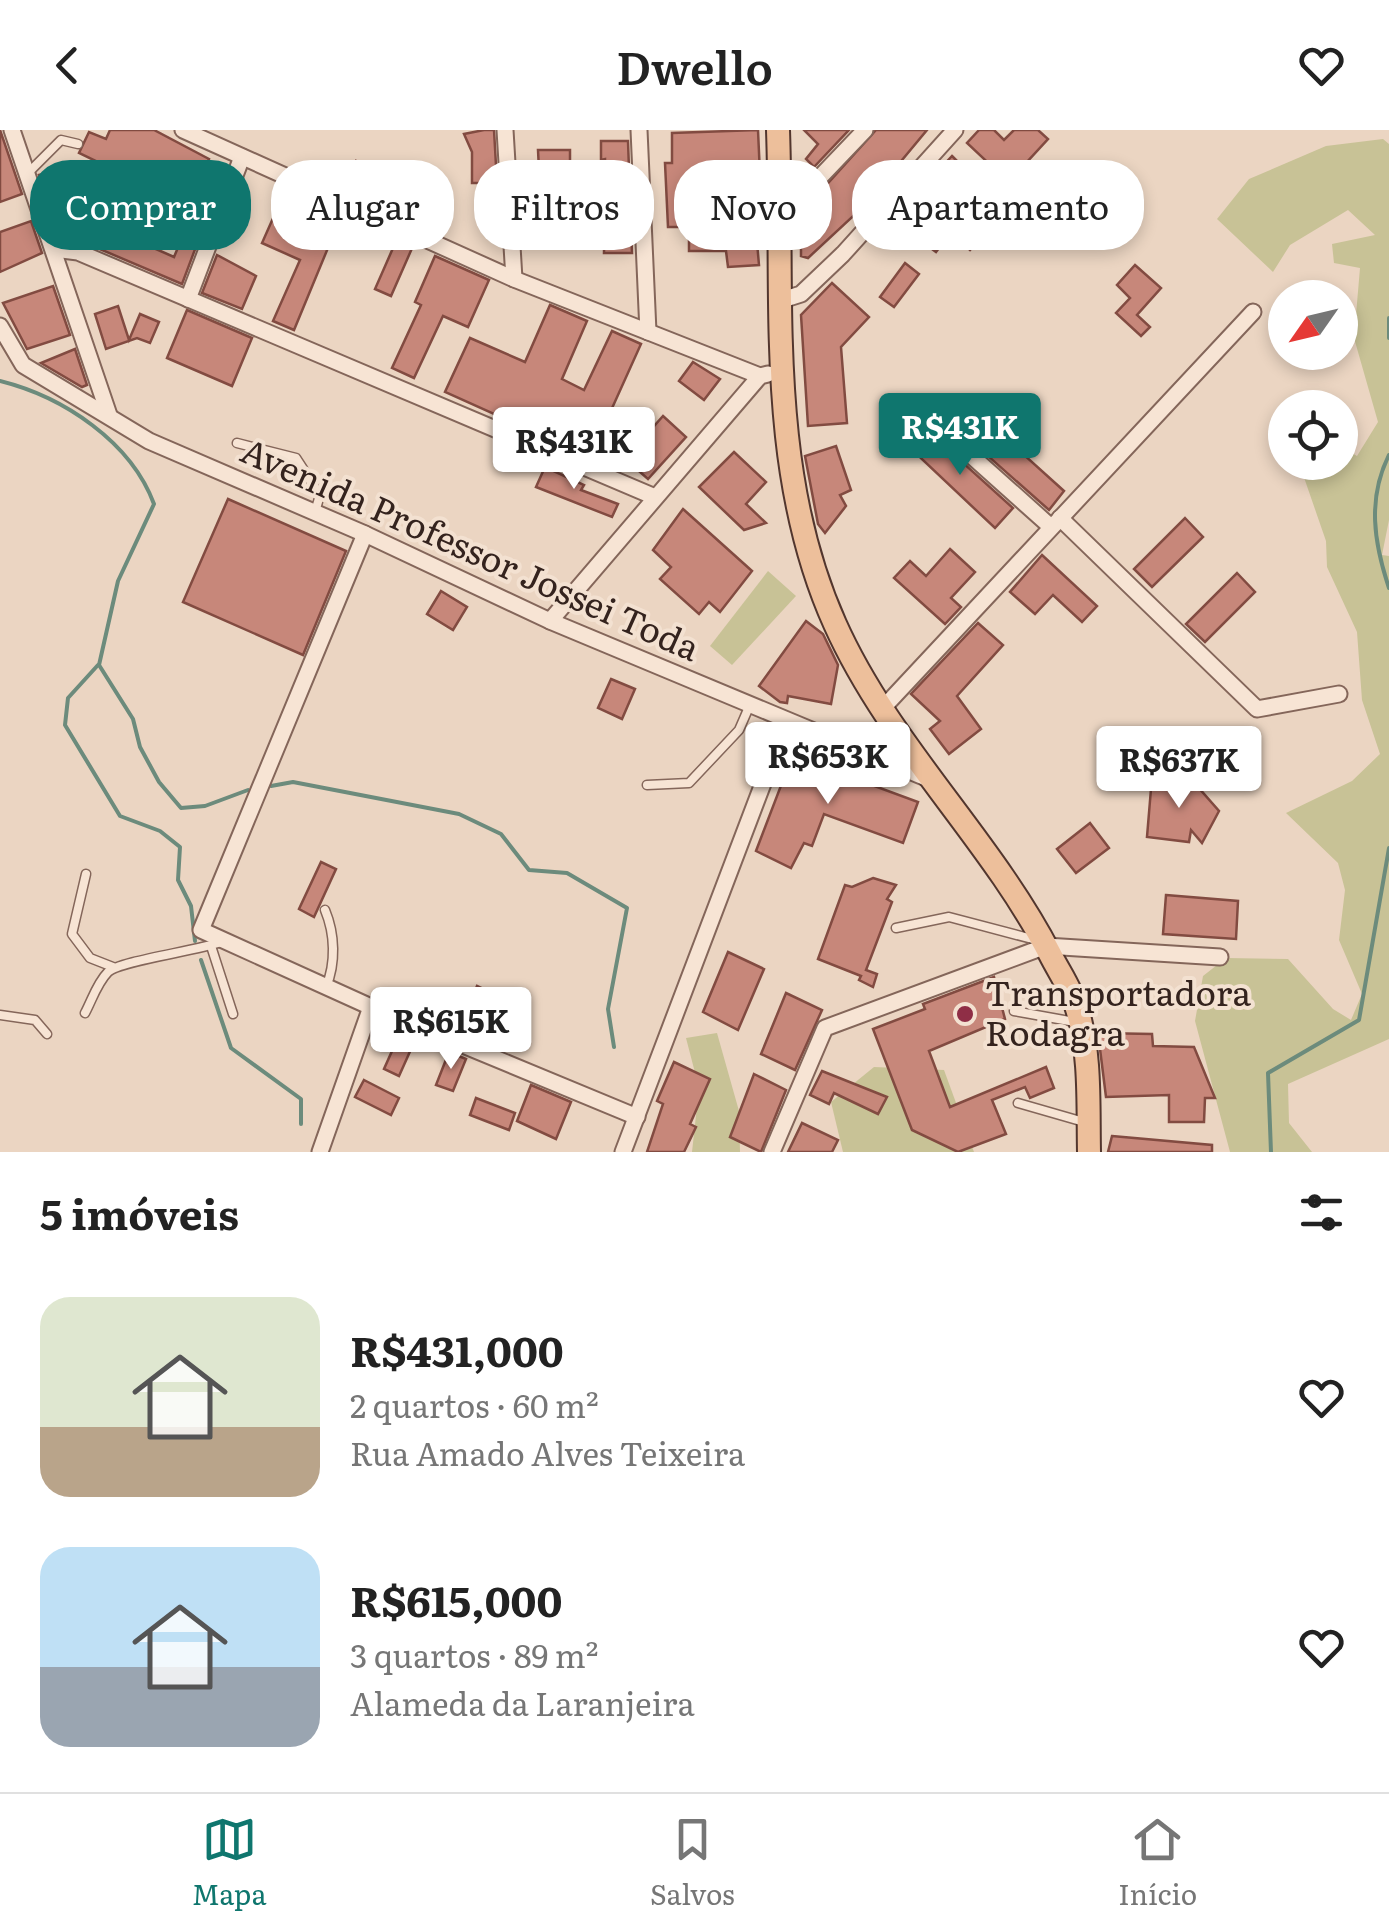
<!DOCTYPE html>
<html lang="pt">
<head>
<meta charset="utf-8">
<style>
  body { margin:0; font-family:Literata,serif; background:#f6f6f6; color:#222; height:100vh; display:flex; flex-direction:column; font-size:38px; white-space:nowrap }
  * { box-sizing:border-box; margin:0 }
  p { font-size:32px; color:#767676 }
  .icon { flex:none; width:55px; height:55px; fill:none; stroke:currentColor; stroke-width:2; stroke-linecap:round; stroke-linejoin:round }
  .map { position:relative; height:1022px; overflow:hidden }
  .drawer { display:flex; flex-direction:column; background:#fff; flex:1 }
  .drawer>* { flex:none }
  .hud { position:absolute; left:30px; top:30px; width:1330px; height:90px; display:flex; gap:20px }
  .needle { width:65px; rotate:236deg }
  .tools { position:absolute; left:1268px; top:150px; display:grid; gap:20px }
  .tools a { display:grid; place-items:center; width:90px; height:90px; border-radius:50%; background:#fff; box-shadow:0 5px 15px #0003; font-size:50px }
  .price { position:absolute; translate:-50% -85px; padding:0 22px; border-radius:10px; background:#fff; color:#222; font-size:32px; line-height:65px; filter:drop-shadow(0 2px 5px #0008) }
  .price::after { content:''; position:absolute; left:50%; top:60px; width:30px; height:22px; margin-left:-15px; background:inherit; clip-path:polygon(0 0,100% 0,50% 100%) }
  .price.active { background:#0f766e; color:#fff }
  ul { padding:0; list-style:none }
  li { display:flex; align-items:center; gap:30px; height:250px; padding:0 40px }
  li span { display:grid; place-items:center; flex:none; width:280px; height:200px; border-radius:30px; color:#555 }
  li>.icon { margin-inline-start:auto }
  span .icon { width:120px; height:120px; fill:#fffc; stroke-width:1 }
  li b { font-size:42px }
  h2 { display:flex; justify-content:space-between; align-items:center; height:120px; padding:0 40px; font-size:42px }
  .pill { padding:0 35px; border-radius:40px; background:#fff; box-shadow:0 5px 15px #0003; font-size:35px; line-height:90px }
  .pill.active { background:#0f766e; color:#fff }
  header { display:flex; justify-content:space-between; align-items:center; height:130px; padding:0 40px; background:#fff; font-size:45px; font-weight:600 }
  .menu { display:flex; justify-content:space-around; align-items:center; height:140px; border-top:2px solid #e0e0e0; background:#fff; font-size:28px; color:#767676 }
  .menu a { display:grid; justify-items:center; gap:5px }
  .menu .active { color:#0f766e }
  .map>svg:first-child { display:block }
</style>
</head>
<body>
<header><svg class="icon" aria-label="back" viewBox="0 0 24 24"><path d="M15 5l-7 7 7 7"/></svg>Dwello<svg class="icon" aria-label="heart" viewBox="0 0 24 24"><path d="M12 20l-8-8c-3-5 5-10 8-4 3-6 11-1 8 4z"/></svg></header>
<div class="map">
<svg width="1389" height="1022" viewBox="0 0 1389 1022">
  <rect width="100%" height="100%" fill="#ebd5c2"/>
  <!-- green -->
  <g fill="#c8c296">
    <polygon points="1383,9 1389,14 1389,390 1382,425 1389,426 1389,909 1288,954 1289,993 1312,1022 1230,1022 1195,891 1203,846 1226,828 1288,829 1333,879 1351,890 1362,864 1339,810 1345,760 1338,733 1286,683 1352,651 1380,624 1362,570 1357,502 1327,437 1326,411 1299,333 1340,332 1340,316 1357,326 1378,292 1354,208 1360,138 1334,133 1332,114 1375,105 1348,80 1290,115 1273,142 1217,89 1249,49 1326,16"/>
    <polygon points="768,441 796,466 732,535 710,516"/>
    <polygon points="717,903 739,981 740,1022 692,1022 699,958 686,908"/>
    <polygon points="874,937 944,940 974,1022 843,1022 831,972"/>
  </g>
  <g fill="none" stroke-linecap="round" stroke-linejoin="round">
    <!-- stream -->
    <g stroke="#6c8b7c" stroke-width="4">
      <polyline points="1389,188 1389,208"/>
      <path d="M0 251C64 267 131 312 154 374L118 451 99 535 133 589 140 617 159 652 181 678 205 676 248 660"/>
      <path d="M1389 325C1367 369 1374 413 1389 458"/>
      <polyline points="98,535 68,568 65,595 120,686 160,701 180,717 178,750 191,776 195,811"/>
      <polyline points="271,656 293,652 459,684 501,704 529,740 567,743 627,778 608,879 614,917"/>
      <polyline points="201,830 231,918 301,969 301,994"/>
      <polyline points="1271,1022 1268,943 1359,890 1389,718"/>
    </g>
  </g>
  <!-- building -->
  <g fill="#c7877a" stroke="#824b41" stroke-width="2.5" fill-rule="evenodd">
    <polygon points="0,0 22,64 0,72"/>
    <path d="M110 0H154L209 29 193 66 212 74 182 154 88 114 90 110 59 102 39 45 98 32 79 23 89 2 106 9ZM112 40 193 82 174 127 92 91Z"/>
    <polygon points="484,0 494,0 497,53 472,53 472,22 464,4"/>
    <polygon points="758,0 760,45 705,50 706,102 741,99 739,74 762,73 764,89 755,89 759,135 728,137 726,121 689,121 689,97 668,97 665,33 672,33 672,3"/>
    <polygon points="804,0 849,0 814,37 806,29 818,14"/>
    <polygon points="876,0 927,0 863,77 808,128 801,126 801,99 818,95 803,81"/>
    <polygon points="979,0 994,0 1004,10 1014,0 1038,0 1048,9 1027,32 1083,84 1064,104 967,13"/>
    <polygon points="601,11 628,11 632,123 604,123 605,29 601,30"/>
    <polygon points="538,20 570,20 570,40 539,40"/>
    <polygon points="952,26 972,46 947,73 982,107 970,120 951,102 936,122 909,102 927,78 918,69 943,45 938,41"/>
    <polygon points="356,31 445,69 433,96 343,60"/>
    <polygon points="286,59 342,84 294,200 273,191 300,130 262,113"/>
    <polygon points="569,68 574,99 554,102 550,71"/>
    <polygon points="31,91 42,123 0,142 0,102"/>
    <polygon points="397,109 413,116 391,166 375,159"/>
    <polygon points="217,125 256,146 242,179 202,163"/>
    <polygon points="435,126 489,150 468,197 443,186 414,248 392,238 421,175 415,172"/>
    <polygon points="905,133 919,144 894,177 880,167"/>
    <polygon points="1135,135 1161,158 1137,185 1150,197 1141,206 1116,183 1130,168 1117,155"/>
    <polygon points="832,153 869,187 841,217 847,293 808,296 801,185"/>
    <polygon points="53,156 70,205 27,219 3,173"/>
    <polygon points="550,175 587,191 562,249 584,260 612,201 641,214 590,327 445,262 470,208 525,232"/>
    <polygon points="118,176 129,210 140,184 159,192 150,213 137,208 106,219 95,184"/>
    <polygon points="187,180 252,208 232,256 167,228"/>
    <polygon points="75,219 87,255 82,257 41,233"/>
    <polygon points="693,232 720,249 704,270 679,251"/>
    <polygon points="970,276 1064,361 1049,380 953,295"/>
    <polygon points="663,286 686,307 648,349 625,329"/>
    <polygon points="926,294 930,303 1013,378 995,398 908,316"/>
    <polygon points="836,316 851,360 840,365 846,376 825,403 818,394 805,326"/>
    <polygon points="734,322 766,352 746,374 766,393 744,400 699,357"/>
    <polygon points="545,337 584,355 581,360 618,374 612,387 536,357"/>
    <polygon points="228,369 346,421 303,525 183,472"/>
    <polygon points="683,379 752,441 720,482 709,472 699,484 660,449 671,437 653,420"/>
    <polygon points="1185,388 1203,407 1152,457 1134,439"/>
    <polygon points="950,419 975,442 951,468 961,477 945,494 894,448 910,431 926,446"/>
    <polygon points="1042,425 1097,476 1082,492 1053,465 1035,484 1010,462"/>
    <polygon points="1237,443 1255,462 1205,512 1186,494"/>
    <polygon points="441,461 467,477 453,500 427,484"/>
    <polygon points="806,491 823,504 838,535 831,574 788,566 787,573 780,572 759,556"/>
    <polygon points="978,493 1003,515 957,566 981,599 949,624 930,599 940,591 911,564"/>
    <polygon points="611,549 635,559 622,589 598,578"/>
    <polygon points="795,619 853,639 850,647 918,672 903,713 824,684 812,716 804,713 791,738 756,721"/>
    <polygon points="1152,647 1197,656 1219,681 1202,713 1191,700 1189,712 1147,707"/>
    <polygon points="1090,693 1109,718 1076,743 1057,719"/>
    <polygon points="321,732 336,739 314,787 299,779"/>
    <polygon points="873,748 896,755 887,769 892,772 866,840 877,844 873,857 859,850 861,846 818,829 845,755 852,757"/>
    <polygon points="1166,765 1238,771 1236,809 1163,804"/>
    <polygon points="728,822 764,839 738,900 703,882"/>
    <polygon points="994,847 1005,889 929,921 950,977 1046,937 1054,958 1030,968 1025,957 992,970 1006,1004 958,1022 912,1000 873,899 925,879 923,874"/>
    <polygon points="477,856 494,864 478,902 461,895"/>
    <polygon points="786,863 822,880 795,940 761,924"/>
    <polygon points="401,901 416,908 399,946 384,939"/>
    <polygon points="1098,903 1152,904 1153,916 1194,917 1215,968 1205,968 1204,992 1169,992 1169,965 1106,967"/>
    <polygon points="449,922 466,929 453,961 436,955"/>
    <polygon points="674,932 710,949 690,994 696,997 684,1022 647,1022 663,974 657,971"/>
    <polygon points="822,941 887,967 878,984 834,963 829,974 810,965"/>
    <polygon points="754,944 786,960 761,1022 730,1007"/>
    <polygon points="364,950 399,968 391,985 355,967"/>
    <polygon points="531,955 571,972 556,1009 517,991"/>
    <polygon points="476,968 515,983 509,1000 470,985"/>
    <polygon points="802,993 838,1010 832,1022 788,1022"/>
    <polygon points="1112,1006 1212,1015 1212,1022 1108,1022"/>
  </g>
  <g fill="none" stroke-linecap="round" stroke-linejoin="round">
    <!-- lane casing -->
    <g stroke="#84665a" stroke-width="11">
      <g id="lane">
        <polyline points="27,44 61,10 78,14"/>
        <polyline points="237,313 296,328 320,365 315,382"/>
        <polyline points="647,655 689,653 739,600 749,577"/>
        <polyline points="86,744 72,804 90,828 113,837"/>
        <path d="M325 780C335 804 336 833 326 857"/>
        <polyline points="896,798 949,787 1036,810"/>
        <polyline points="211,816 233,884"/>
        <polyline points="1014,881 1075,892"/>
        <path d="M85 883C92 870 97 853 108 842 119 831 196 821 221 812"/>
        <polyline points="0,885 35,890 47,904"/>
        <polyline points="1018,973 1084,992"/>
      </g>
    </g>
    <!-- street casing -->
    <g stroke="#84665a" stroke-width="19">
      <g id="street">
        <polyline points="12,0 109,285"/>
        <polyline points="183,0 514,149 760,246"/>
        <polyline points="505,0 514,149"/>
        <polyline points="639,0 648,202"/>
        <polyline points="781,88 865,0"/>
        <polyline points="54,119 78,122 655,367"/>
        <polyline points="188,169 242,27"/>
        <polyline points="779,171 801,164 843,124 955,0"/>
        <polyline points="0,196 23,235 149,311 365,404 550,491 931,650"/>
        <polyline points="937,295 1051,397"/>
        <polyline points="1060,388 1257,579 1339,564"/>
        <polyline points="365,404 201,800 371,877 637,987"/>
        <polyline points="550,491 760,246 768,244"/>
        <polyline points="883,578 1253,182"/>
        <polyline points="320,1022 371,877"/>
        <polyline points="623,1022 786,593"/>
        <polyline points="772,1022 825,898 1046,816 1220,827"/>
      </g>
    </g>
    <!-- primary casing -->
    <g stroke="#52362e" stroke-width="26">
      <path id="primary" d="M778 0C784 165 765 339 835 494 889 615 990 708 1050 824 1059 842 1072 860 1077 879 1091 924 1088 975 1089 1022"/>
    </g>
    <!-- lane -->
    <use href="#lane" stroke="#f7e4d4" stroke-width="8"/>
    <!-- street -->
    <use href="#street" stroke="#f7e4d4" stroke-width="15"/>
    <!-- primary -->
    <use href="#primary" stroke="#edbf9b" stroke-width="22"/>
  </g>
  <!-- markers -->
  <circle fill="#8f2e46" stroke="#f3e1d1" stroke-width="4" cx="965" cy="884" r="10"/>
  <g text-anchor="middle" stroke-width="8" stroke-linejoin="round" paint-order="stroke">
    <!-- street labels -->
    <g font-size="35" fill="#34231e" stroke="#f3e1d1">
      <text transform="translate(470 420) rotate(24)" y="12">Avenida Professor Jossei Toda</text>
    </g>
    <!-- poi labels -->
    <g font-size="35" fill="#34231e" stroke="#f3e1d1" text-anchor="start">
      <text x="985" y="876">Transportadora<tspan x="985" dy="40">Rodagra</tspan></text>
    </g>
  </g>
</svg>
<div class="tools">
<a><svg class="needle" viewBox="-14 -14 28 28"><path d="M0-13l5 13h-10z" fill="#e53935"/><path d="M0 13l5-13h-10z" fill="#767676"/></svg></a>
<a><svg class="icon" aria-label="locate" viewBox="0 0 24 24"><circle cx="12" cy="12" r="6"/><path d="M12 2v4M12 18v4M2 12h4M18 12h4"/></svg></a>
</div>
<b class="price active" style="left:960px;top:348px">R$431K</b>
<b class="price" style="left:574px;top:362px">R$431K</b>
<b class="price" style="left:828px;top:677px">R$653K</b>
<b class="price" style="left:1179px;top:681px">R$637K</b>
<b class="price" style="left:451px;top:942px">R$615K</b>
<div class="hud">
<a class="pill active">Comprar</a>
<a class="pill">Alugar</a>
<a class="pill">Filtros</a>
<a class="pill">Novo</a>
<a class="pill">Apartamento</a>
</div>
</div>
<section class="drawer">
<h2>5 imóveis<svg class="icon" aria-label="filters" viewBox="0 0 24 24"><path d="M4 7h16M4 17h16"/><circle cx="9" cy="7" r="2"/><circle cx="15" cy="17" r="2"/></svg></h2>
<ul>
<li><span style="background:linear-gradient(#dfe7d0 65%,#b9a48a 0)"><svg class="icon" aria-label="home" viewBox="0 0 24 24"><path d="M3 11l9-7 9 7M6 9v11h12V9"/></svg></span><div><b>R$431,000</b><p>2 quartos · 60 m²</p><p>Rua Amado Alves Teixeira</p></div><svg class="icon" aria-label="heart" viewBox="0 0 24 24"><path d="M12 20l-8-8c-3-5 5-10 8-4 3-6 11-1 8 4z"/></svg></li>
<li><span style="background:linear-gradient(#bfe0f5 60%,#9aa5b1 0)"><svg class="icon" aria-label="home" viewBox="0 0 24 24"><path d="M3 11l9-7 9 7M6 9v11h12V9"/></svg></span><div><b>R$615,000</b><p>3 quartos · 89 m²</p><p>Alameda da Laranjeira</p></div><svg class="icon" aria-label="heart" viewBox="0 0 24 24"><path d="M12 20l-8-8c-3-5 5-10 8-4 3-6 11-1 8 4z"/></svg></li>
</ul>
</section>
<nav class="menu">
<a class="active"><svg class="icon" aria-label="map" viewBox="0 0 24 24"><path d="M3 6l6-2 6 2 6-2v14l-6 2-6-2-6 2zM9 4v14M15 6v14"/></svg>Mapa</a>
<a><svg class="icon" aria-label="saved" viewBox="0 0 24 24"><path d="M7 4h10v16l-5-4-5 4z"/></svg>Salvos</a>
<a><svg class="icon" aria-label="home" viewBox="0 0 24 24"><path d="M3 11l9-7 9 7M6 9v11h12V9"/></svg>Início</a>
</nav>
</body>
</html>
